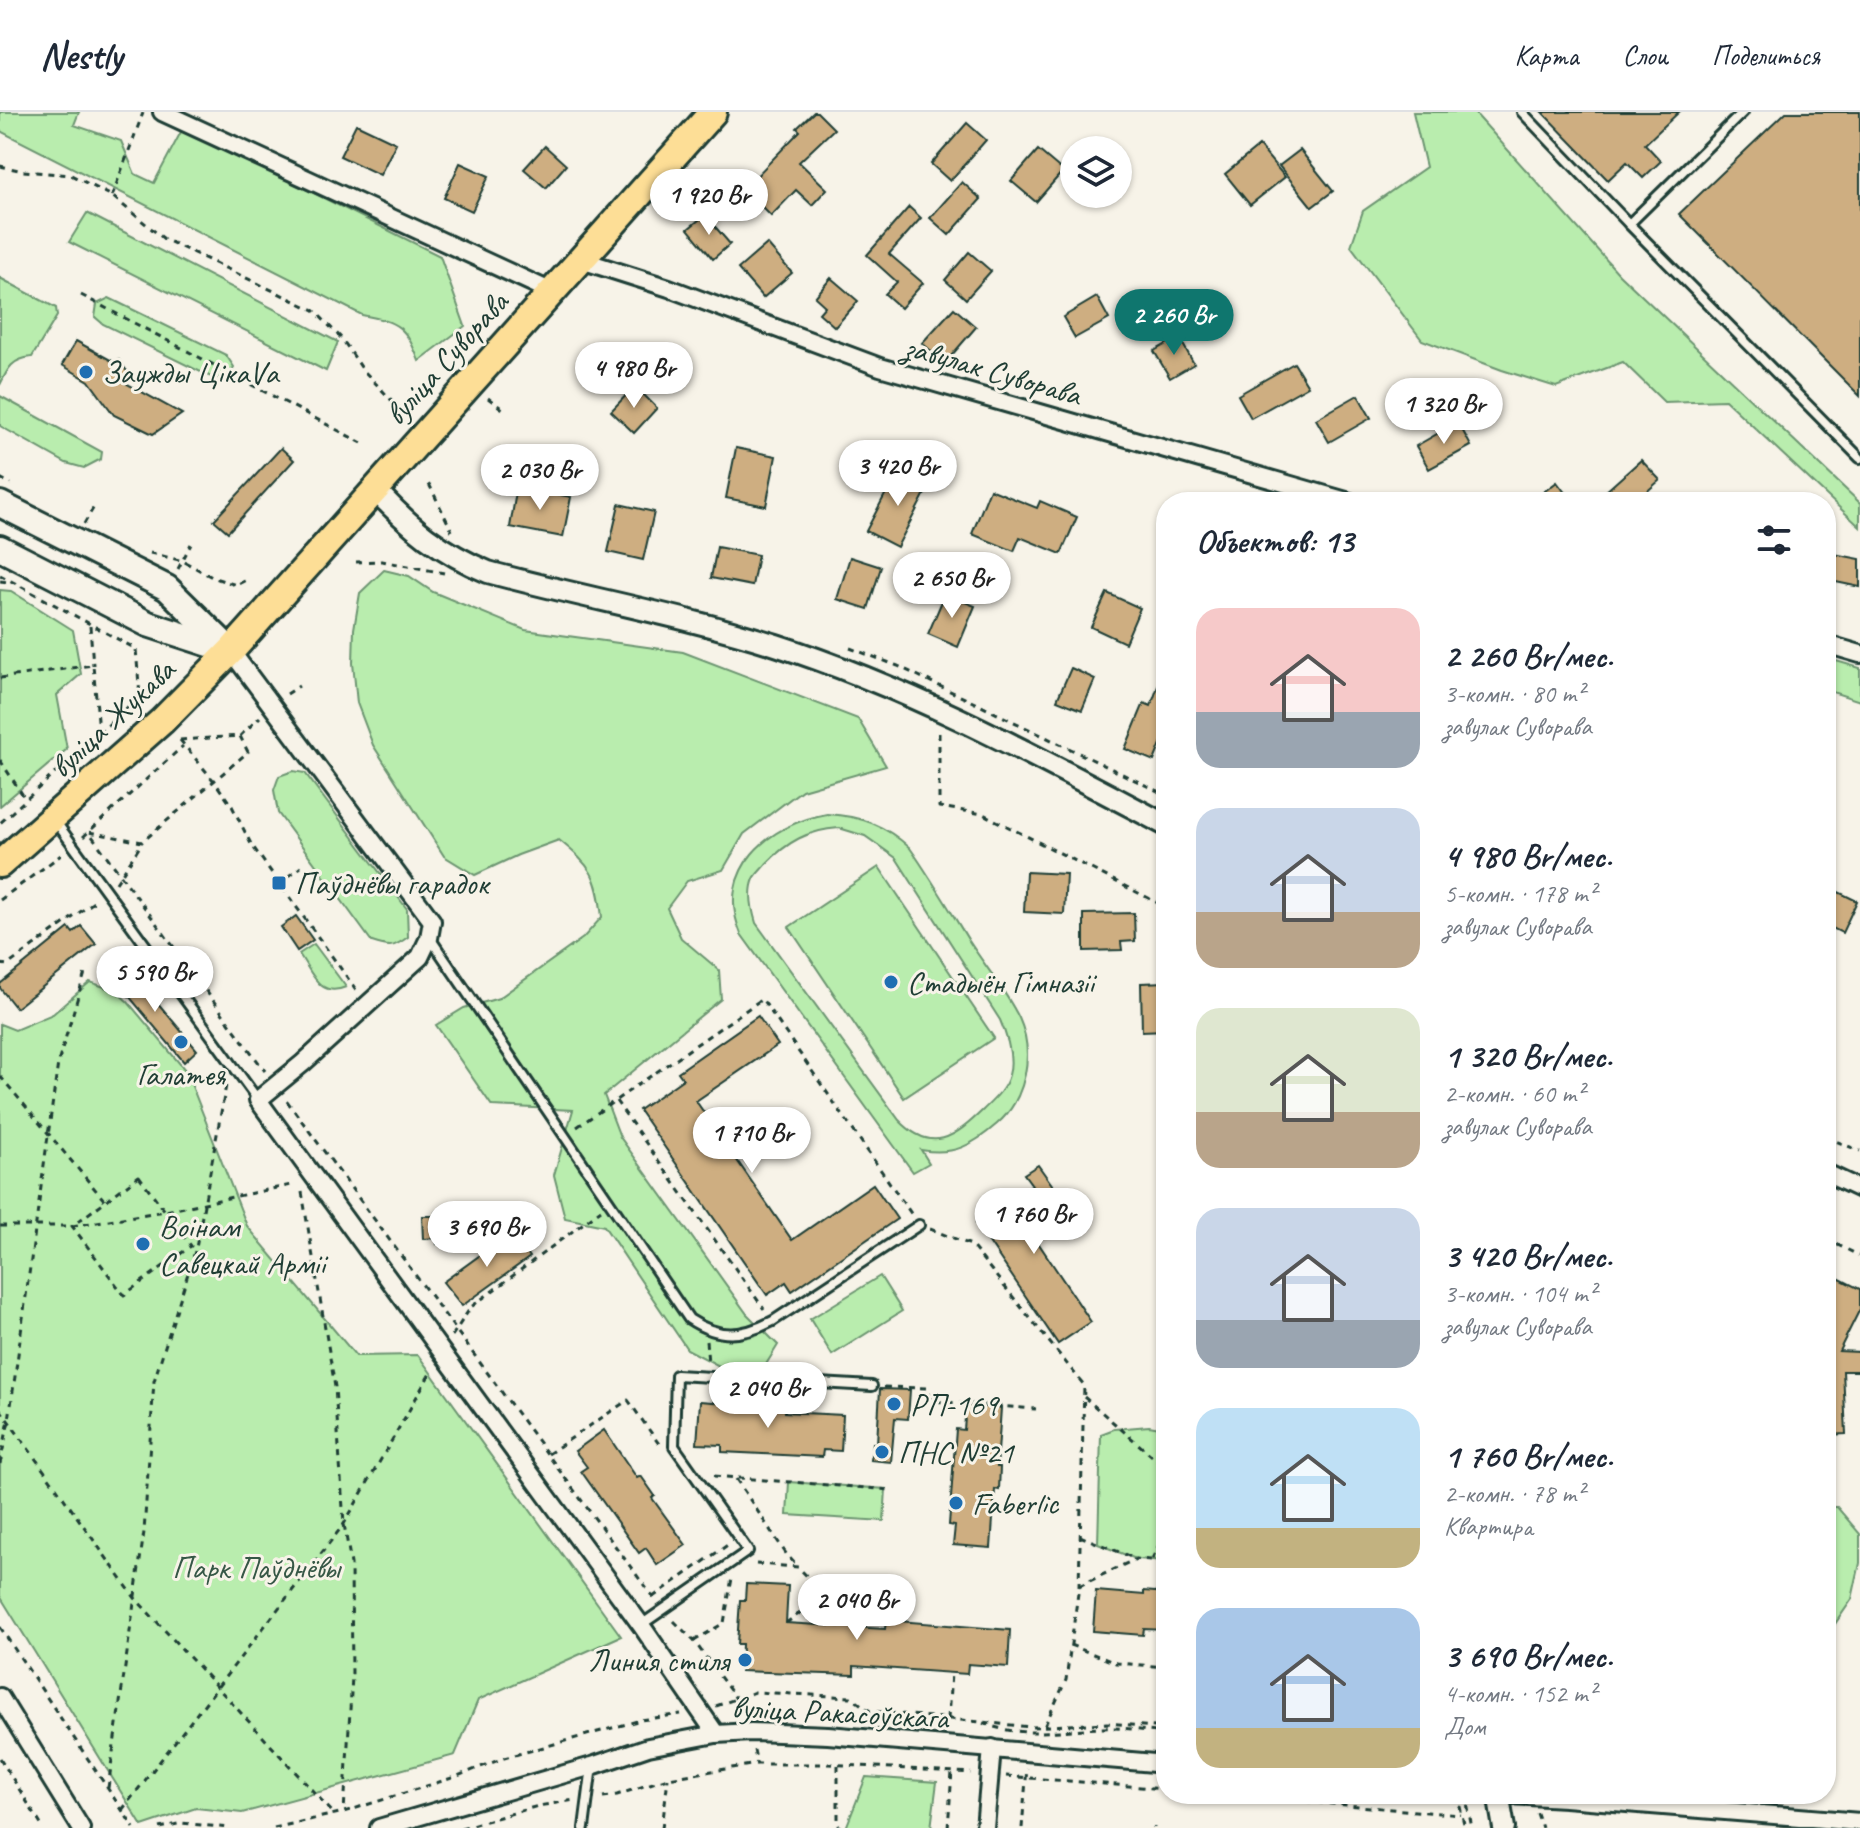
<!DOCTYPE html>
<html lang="ru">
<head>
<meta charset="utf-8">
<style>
  body { margin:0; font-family:Caveat,sans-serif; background:#f6f6f7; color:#1f2937; height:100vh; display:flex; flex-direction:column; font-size:30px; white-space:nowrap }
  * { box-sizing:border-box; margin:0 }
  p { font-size:26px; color:#747a83 }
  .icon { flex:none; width:44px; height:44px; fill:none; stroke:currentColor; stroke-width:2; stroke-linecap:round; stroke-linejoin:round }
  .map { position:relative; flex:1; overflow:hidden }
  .sheet { position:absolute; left:1156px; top:380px; width:680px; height:1312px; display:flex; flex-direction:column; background:#fff; border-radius:32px; box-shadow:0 2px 6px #0004 }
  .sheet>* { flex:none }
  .buttons { position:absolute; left:1060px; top:24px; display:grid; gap:16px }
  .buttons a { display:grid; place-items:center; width:72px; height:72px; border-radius:50%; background:#fff; box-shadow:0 2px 6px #0004; font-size:40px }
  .price { position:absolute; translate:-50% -68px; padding:0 18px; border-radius:28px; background:#fff; color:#222; font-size:26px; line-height:52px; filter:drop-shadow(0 2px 4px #0008) }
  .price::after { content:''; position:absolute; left:50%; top:48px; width:24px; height:18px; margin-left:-12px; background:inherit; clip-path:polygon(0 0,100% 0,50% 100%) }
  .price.current { background:#0f766e; color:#fff }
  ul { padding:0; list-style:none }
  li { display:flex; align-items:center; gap:24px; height:200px; padding:0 40px }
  li span { display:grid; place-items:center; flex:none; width:224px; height:160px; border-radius:24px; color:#555 }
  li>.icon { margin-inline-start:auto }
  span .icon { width:96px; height:96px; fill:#fffc; stroke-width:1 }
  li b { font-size:34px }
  h2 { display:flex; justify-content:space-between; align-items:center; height:96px; padding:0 40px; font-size:34px }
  header { display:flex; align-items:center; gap:48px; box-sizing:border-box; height:112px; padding:0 40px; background:#fff; border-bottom:2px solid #e0e1e3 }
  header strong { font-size:38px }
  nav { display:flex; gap:44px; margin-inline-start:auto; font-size:28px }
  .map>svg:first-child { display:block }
</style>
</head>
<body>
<header>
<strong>Nestly</strong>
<nav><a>Карта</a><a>Слои</a><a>Поделиться</a></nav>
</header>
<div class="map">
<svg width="1860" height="1716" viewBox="0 0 1860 1716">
  <rect width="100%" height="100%" fill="#f7f3e8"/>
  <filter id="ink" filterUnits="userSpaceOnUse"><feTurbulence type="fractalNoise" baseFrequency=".0125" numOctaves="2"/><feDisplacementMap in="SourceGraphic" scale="16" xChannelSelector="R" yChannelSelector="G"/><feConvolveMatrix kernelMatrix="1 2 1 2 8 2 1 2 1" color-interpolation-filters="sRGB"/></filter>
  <g filter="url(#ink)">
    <!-- green -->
    <g fill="#b9edae" stroke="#6c9571" stroke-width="2" fill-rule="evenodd">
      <path d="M0 0H79L74 13 121 29 135 62 154 71 183 16 440 144 465 214 419 249C406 215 399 210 362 203L0 19Z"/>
      <polygon points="1413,0 1474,0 1619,162 1860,391 1860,415 1725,288 1664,290 1623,250 1556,275 1502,258 1422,228 1351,134 1363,99 1426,55"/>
      <polygon points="87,101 338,230 326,259 69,130"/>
      <path d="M0 166 56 196 57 204 32 245C12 247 8 256 0 273Z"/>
      <polygon points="109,186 226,243 234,255 227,266 213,266 103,212 95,205 97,192"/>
      <polygon points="0,284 102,340 101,347 84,356 66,351 0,314"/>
      <path d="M384 458 409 464 433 480 525 518 683 540 858 607 886 654 802 678 744 722 723 758 687 769 667 796 681 826 719 858 721 887 604 983 620 1025 747 1202 778 1233 765 1254 721 1255 687 1237 604 1114 565 1106 554 1063 573 998 492 994 436 913 464 896 499 886 583 826 602 805C597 763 592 755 559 728L518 743 475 763 444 744 373 633 357 591 353 551 354 517 360 481Z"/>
      <polygon points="0,478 11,479 73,518 81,562 57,583 67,637 0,694"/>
      <polygon points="1826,546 1860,556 1860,589 1826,578"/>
      <path d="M293 659 305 661 407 797 408 825C393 836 390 836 372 830L278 701 274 678 279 664Z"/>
      <path d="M827 702C861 704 885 713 910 736 931 766 950 798 969 829 985 854 1006 879 1019 906 1035 941 1026 987 997 1012 973 1033 954 1044 921 1038L929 1051 913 1060 741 822C714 758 769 712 827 702ZM839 716 865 724 896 746 1000 908C1007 924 1014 945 1009 963 1005 978 994 987 983 998 955 1025 932 1043 899 1008L756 811C752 798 748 781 754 767 756 762 762 757 766 752 787 730 808 718 839 716Z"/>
      <polygon points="879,755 994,926 904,986 789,815"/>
      <path d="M314 832 346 875C319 886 313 862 299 842Z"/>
      <polygon points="90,870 116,879 128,890 186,959 247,1114 356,1244 418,1243 621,1524 478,1588 455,1643 242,1701 196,1696 142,1714 0,1484 0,912 15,918 53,902"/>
      <polygon points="880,1164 902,1199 832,1243 810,1207"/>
      <polygon points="1149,1314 1166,1317 1166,1449 1136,1447 1098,1432 1101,1322 1114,1317"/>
      <polygon points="789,1370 886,1377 884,1409 787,1403"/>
      <polygon points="1826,1395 1837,1395 1860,1422 1860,1451 1852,1487 1826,1525"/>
      <polygon points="866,1665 937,1670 931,1716 846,1716"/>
    </g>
    <!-- building -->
    <g fill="#ceae81" stroke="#1f3d34" stroke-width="2">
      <polygon points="814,0 817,0 834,17 799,50 827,77 812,93 796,78 771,104 744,77 800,19 797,16"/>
      <polygon points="1542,0 1679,0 1645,32 1661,49 1643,66 1627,50 1608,68"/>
      <polygon points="1786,0 1860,0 1860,284 1679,102"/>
      <polygon points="967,11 986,28 950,69 931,52"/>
      <polygon points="356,12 396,31 380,63 340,44"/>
      <polygon points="545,34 566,53 546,76 524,57"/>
      <polygon points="1259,34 1285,65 1250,93 1225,62"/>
      <polygon points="1038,38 1063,59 1036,90 1011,69"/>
      <polygon points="1300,38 1333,79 1312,95 1279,54"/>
      <polygon points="460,51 489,64 472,99 444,86"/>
      <polygon points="962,70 981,87 949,123 930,106"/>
      <polygon points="909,95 921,106 889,142 923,171 901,196 885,182 897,170 867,143"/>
      <polygon points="705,103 730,132 713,147 688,117"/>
      <polygon points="767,132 792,161 763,186 738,157"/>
      <polygon points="969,140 991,159 966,187 945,168"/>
      <polygon points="831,166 858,189 835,215 819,201 825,194 815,185"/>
      <polygon points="1097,185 1109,207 1075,226 1063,205"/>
      <polygon points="954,196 976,215 945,251 922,231"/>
      <polygon points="1179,225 1194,252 1170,266 1154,239"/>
      <polygon points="76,229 114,250 118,247 129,262 120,268 182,302 153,322 114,303 89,269 62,253"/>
      <polygon points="1294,251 1308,274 1251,306 1238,283"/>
      <polygon points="635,274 657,296 634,321 611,299"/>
      <polygon points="1358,283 1371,306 1329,330 1316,307"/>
      <polygon points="1458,310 1471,334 1429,357 1416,334"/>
      <polygon points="281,336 294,348 228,420 214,408"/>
      <polygon points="736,336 776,344 766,394 726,386"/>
      <polygon points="1641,348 1660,368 1635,390 1614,390 1605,380"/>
      <polygon points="898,358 929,374 897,435 866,419"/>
      <polygon points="1557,370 1572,390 1530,390"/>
      <polygon points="517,374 571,385 563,425 510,415"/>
      <polygon points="990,377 1037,396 1040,389 1077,405 1061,442 1020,425 1014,439 972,422"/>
      <polygon points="619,392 654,400 643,448 608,440"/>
      <polygon points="717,435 758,443 752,474 711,466"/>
      <polygon points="1829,441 1860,447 1860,475 1826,468"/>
      <polygon points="850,445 881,455 868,497 837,487"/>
      <polygon points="1107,481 1140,496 1125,531 1091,515"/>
      <polygon points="945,482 975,494 958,535 928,522"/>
      <polygon points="1071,556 1095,567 1082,598 1057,588"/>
      <polygon points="1164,557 1166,620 1154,649 1125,637 1144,591 1151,594"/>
      <polygon points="1026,760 1066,762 1064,802 1024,800"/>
      <polygon points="1826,774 1857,789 1842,821 1826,813"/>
      <polygon points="1134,801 1135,829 1121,830 1122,838 1084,839 1084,802"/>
      <polygon points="296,804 313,828 297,839 281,815"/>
      <polygon points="81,814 96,832 16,896 0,876 0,872 69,816 73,821"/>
      <polygon points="127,854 197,938 184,950 113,865"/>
      <polygon points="1166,870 1166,918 1142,919 1141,871"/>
      <polygon points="758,904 778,933 696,989 792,1128 873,1072 897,1107 792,1179 786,1170 767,1183 639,998 683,967 678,960"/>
      <polygon points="1038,1053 1063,1088 1027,1114 1091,1210 1058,1232 976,1111 1032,1073 1024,1062"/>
      <polygon points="473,1097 473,1102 482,1102 487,1107 489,1129 437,1132 437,1126 423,1127 422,1104 436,1104 436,1100"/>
      <polygon points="512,1120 530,1145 462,1194 443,1170"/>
      <polygon points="1834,1164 1860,1177 1860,1197 1839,1239 1860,1240 1859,1259 1843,1259 1846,1322 1826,1323 1826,1180"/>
      <polygon points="880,1277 910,1278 908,1307 895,1306 891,1350 871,1348 873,1331 877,1331"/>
      <polygon points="700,1289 785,1296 785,1300 843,1303 841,1339 823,1338 822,1345 722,1340 722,1333 697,1332"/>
      <polygon points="966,1294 1001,1296 997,1355 1000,1355 999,1378 995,1377 991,1436 953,1433 955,1414 949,1413 956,1317 964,1318"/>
      <polygon points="604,1318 637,1366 641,1364 655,1384 652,1386 686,1433 657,1453 646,1436 639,1441 581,1359 587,1355 575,1339"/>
      <polygon points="746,1472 788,1474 786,1511 885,1517 886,1508 1010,1518 1008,1555 968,1552 967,1562 854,1554 854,1563 741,1559 742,1532 737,1532 740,1488 745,1488"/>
      <polygon points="1096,1479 1144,1483 1144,1479 1166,1481 1166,1518 1144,1517 1143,1523 1093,1519"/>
    </g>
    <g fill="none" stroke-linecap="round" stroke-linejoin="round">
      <!-- service casing -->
      <g stroke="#1f3d34" stroke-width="14">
        <g id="service">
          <polyline points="1522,0 1629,112 1743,0"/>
          <polyline points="1629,112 1860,346"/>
          <polyline points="56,710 258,988"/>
          <path d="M430 826 689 1207C719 1227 742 1225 773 1209L919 1113"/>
          <polyline points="641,1513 748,1439 674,1334 676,1263 872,1274"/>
          <polyline points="584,1716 592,1654"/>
        </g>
      </g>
      <!-- minor casing -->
      <g stroke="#1f3d34" stroke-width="22">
        <g id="minor">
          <polyline points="162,0 552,180"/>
          <polyline points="581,148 669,176 880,255 1350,390"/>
          <polyline points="1826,532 1860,542"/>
          <polyline points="231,539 432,809 429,826 420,845 303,951 258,988 641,1513 716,1622"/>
          <polyline points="1826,1061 1860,1077"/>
          <polyline points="0,1585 81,1716"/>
          <polyline points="1491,1682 1565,1686 1860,1710"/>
          <polyline points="379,1716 592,1654 648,1635 716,1622 751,1620 828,1623 1166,1652"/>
          <polyline points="985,1716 992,1636"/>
        </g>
      </g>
      <!-- tertiary casing -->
      <g stroke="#1f3d34" stroke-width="26">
        <g id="tertiary">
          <path d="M375 377C408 414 442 441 488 460 584 486 682 503 776 533 913 577 1039 646 1166 713"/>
          <polyline points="1498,1682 1504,1716"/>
        </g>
      </g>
      <!-- secondary casing -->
      <g stroke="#1f3d34" stroke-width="30">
        <g id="secondary">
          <polyline points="0,392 167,476 231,539"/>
          <polyline points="0,436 148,512 225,537"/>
        </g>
      </g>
      <!-- primary casing -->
      <g stroke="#1f3d34" stroke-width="32">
        <polyline id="primary" points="0,752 162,609 231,539 713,0"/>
      </g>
      <!-- path -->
      <g stroke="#1f3d34" stroke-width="3" stroke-dasharray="6 6" stroke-linecap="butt">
        <polyline points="0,54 23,59 71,63 112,84 164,127 314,198 342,227 363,258 399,296"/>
        <polyline points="112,84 143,1"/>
        <polyline points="81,183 362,331"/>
        <polyline points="488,286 504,298"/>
        <polyline points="0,366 11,372"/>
        <polyline points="429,372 452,419"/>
        <polyline points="84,412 95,393"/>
        <polyline points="150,441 183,449 212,465 236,473 246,468"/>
        <polyline points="356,450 382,449 444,461"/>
        <polyline points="178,457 191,432"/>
        <polyline points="0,463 136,537 140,584 0,711"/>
        <polyline points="0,469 9,470"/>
        <polyline points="90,514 93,553"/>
        <polyline points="850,536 898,554 1166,683"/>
        <polyline points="0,566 93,553 99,619"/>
        <polyline points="287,582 299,574"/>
        <polyline points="939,621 939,695 983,702 1166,795"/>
        <polyline points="240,624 248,640 142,730 89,720 265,959"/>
        <polyline points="180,628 214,669 232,694 251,732 357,879"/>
        <polyline points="180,628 240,624 260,605"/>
        <polyline points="0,648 26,688"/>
        <polyline points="83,725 183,634"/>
        <polyline points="116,771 142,731"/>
        <polyline points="279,771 301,755"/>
        <polyline points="0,788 61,743"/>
        <polyline points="0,852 8,853 95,789"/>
        <polyline points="0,964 105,1089"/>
        <polyline points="287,989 655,1488"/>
        <polyline points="616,989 764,1197"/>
        <polyline points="577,1015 762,887 912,1103"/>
        <polyline points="1826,1025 1860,1039"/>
        <polygon points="139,1064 191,1134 124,1183 72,1114"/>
        <polyline points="302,1080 335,1275 344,1412 351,1452 352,1564 344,1700"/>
        <polyline points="0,1114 72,1114 165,1099 296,1072"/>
        <polyline points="930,1117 971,1133 1084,1273 1079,1474 1066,1568 1044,1615"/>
        <polyline points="1826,1127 1860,1144"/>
        <polyline points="452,1224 471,1195 601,1098"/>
        <polyline points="706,1229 708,1250"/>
        <polyline points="884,1275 926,1276 932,1289 1036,1297"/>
        <polyline points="1084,1285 1166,1356"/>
        <polyline points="0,1297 135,1486 334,1702"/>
        <polyline points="548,1342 628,1288 659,1332"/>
        <polyline points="0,1352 9,1308 58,951 85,861"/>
        <polyline points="714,1364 892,1378"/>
        <polyline points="736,1367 787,1443 798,1455"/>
        <polyline points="1080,1424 1136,1447"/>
        <polyline points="1152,1447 1166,1418"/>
        <polyline points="756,1452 798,1455 825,1483 825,1514"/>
        <polyline points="1079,1474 1136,1447 1166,1449"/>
        <polyline points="653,1485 729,1432"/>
        <polyline points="674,1509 694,1529 748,1603"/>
        <polyline points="786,1511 825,1483"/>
        <polyline points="0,1515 134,1716"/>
        <polyline points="694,1529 724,1511 732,1466"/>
        <polyline points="1070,1533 1116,1551 1166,1555"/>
        <polyline points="716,1594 755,1580 851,1585 870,1599 1031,1615 1107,1611 1166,1616"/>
        <polyline points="948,1607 951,1561"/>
        <path d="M983 1611C1020 1627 1064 1617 1103 1616 1124 1615 1145 1619 1166 1621"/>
        <polyline points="754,1638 757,1652"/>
        <polyline points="0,1646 43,1716"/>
        <polyline points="838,1653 838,1712 840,1716"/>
        <polyline points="1006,1664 1166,1677"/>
        <polyline points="108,1676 144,1420 154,1269 196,1136 227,968"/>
        <polyline points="1221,1682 1461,1703"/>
        <polyline points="1457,1682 1465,1716"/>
        <polyline points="1465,1682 1472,1716"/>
        <polyline points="603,1685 617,1683 668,1666 757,1652 828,1652 971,1661"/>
        <polyline points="122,1698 344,1412 432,1258"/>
        <polyline points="1537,1701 1542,1716"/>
        <polyline points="160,1716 182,1711 229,1716"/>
        <polyline points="274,1716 344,1700 455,1665 504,1646 641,1608 681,1602"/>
        <polyline points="461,1716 538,1694 575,1688"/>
        <polyline points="662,1716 668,1666"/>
        <polyline points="948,1716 952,1660"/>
        <polyline points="1022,1716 1027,1656"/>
        <polyline points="1154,1716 1154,1715"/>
      </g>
      <!-- service -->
      <use href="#service" stroke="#f7f3e8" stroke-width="8"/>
      <!-- minor -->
      <use href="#minor" stroke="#f7f3e8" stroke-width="16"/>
      <!-- tertiary -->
      <use href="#tertiary" stroke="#f7f3e8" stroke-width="20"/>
      <!-- secondary -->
      <use href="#secondary" stroke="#f7f3e8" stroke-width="24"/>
      <!-- primary -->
      <use href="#primary" stroke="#fdde96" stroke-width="26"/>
    </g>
  </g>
  <!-- markers -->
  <g fill="#1f6fb2" stroke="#f7f3e8" stroke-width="3">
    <circle cx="86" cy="260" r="8"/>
    <rect x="271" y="763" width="16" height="16" rx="4"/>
    <circle cx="891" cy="870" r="8"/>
    <circle cx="181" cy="930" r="8"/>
    <circle cx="143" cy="1132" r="8"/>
    <circle cx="894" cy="1292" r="8"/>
    <circle cx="882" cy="1340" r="8"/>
    <circle cx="956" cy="1391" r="8"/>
    <circle cx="745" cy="1548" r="8"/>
  </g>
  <g text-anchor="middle" stroke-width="6" stroke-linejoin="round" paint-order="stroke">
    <!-- street labels -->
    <g font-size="32" fill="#1f3d34" stroke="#f7f3e8">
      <text transform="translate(446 246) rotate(-48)" y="11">вуліца Суворава</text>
      <text transform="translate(993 258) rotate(16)" y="11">завулак Суворава</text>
      <text transform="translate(112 606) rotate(-43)" y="11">вуліца Жукава</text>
      <text transform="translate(840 1600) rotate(3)" y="11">вуліца Ракасоўскага</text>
    </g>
    <!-- poi labels -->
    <g font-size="32" fill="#1f3d34" stroke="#f7f3e8" text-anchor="start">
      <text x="102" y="271">Заужды ЦікаVа</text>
      <text x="295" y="782">Паўднёвы гарадок</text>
      <text x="907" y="881">Стадыён Гімназіі</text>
      <text x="181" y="973" text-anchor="middle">Галатея</text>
      <text x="159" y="1125">Воінам<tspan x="159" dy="37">Савецкай Арміі</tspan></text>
      <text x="910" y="1303">РП-169</text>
      <text x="898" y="1351">ПНС №21</text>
      <text x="972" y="1402">Faberlic</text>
      <text x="729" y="1559" text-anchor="end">Линия стиля</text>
    </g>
    <!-- park labels -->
    <g font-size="32" fill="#365746" stroke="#f7f3e8">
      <text x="256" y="1466">Парк Паўднёвы</text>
    </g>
  </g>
</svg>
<div class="buttons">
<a><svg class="icon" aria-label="layers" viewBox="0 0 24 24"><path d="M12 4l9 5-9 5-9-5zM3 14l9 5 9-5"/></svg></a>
</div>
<b class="price" style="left:709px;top:125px">1 920 Br</b>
<b class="price current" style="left:1174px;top:245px">2 260 Br</b>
<b class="price" style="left:634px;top:298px">4 980 Br</b>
<b class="price" style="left:1444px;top:334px">1 320 Br</b>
<b class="price" style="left:898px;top:396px">3 420 Br</b>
<b class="price" style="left:540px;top:400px">2 030 Br</b>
<b class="price" style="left:952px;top:508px">2 650 Br</b>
<b class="price" style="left:155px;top:902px">5 590 Br</b>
<b class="price" style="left:752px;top:1063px">1 710 Br</b>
<b class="price" style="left:1034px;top:1144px">1 760 Br</b>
<b class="price" style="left:487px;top:1157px">3 690 Br</b>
<b class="price" style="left:768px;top:1318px">2 040 Br</b>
<b class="price" style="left:857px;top:1530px">2 040 Br</b>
<section class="sheet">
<h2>Объектов: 13<svg class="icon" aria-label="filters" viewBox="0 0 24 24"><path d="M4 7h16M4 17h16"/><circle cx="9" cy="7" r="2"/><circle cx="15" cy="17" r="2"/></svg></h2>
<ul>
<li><span style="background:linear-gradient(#f6c9c9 65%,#9aa5b1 0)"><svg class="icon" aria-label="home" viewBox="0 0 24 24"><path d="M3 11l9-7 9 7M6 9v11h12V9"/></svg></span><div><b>2 260 Br/мес.</b><p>3-комн. · 80 m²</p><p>завулак Суворава</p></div></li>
<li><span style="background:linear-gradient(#c9d6e8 65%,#b9a48a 0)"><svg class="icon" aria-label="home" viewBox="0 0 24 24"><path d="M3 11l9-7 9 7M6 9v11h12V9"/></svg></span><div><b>4 980 Br/мес.</b><p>5-комн. · 178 m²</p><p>завулак Суворава</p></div></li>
<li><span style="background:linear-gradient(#dfe7d0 65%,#b9a48a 0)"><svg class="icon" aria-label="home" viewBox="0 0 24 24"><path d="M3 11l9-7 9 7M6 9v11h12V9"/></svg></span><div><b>1 320 Br/мес.</b><p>2-комн. · 60 m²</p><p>завулак Суворава</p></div></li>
<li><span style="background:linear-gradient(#c9d6e8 70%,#9aa5b1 0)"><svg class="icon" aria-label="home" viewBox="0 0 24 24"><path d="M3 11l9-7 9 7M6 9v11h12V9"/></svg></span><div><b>3 420 Br/мес.</b><p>3-комн. · 104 m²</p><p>завулак Суворава</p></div></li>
<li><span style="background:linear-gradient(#bfe0f5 75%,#c2b280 0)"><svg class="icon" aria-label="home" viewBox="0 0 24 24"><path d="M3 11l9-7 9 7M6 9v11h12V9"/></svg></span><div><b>1 760 Br/мес.</b><p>2-комн. · 78 m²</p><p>Квартира</p></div></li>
<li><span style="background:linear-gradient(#a9c7e8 75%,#c2b280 0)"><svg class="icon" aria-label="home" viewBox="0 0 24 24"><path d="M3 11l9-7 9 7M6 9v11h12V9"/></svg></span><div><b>3 690 Br/мес.</b><p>4-комн. · 152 m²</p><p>Дом</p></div></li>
</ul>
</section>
</div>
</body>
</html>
